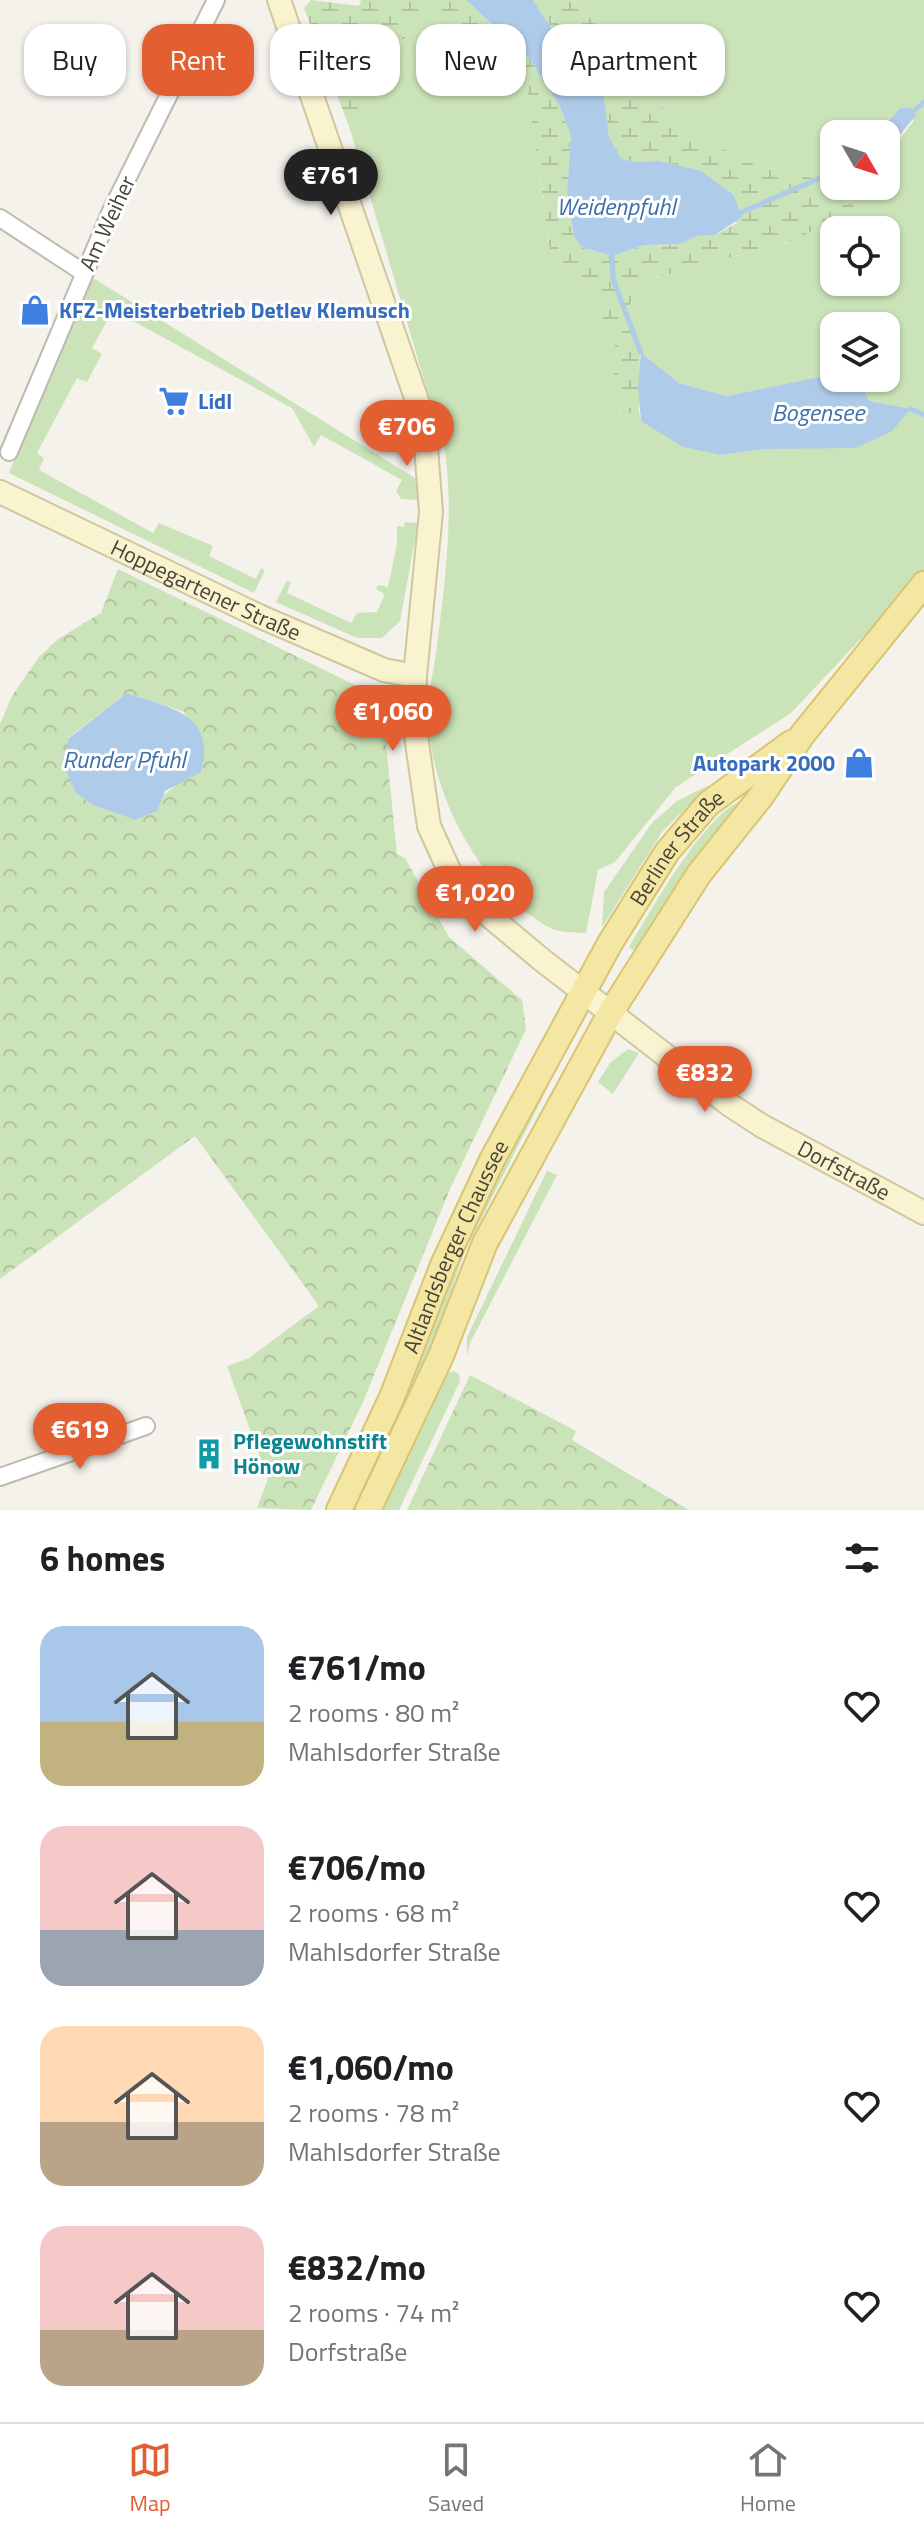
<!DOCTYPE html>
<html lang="en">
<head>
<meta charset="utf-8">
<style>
  body { margin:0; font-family:"Titillium Web",sans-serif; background:#f6f6f6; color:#202124; height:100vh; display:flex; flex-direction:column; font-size:30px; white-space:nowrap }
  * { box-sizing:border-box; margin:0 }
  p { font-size:26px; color:#757577 }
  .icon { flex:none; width:44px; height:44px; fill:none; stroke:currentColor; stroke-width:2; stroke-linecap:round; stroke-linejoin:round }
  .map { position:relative; height:1510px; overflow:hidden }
  .details { display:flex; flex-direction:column; background:#fff; flex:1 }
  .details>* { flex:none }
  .guide { position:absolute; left:24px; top:24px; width:876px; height:72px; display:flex; gap:16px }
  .needle { width:52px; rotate:129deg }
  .tools { position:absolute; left:820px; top:120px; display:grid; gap:16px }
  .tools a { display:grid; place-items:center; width:80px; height:80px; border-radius:16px; background:#fff; box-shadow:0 2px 6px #0004; font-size:40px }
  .price { position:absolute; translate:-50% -68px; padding:0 18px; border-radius:28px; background:#e35f32; color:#fff; font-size:26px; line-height:52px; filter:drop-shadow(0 2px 4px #0008) }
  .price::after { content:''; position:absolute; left:50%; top:48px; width:24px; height:18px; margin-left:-12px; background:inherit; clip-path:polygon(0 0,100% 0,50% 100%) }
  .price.on { background:#222; color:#fff }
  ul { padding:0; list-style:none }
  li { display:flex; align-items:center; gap:24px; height:200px; padding:0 40px }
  li span { display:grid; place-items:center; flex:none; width:224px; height:160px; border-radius:24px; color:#555 }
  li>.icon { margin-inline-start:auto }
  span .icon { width:96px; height:96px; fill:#fffc; stroke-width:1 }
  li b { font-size:34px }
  h2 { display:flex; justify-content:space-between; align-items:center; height:96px; padding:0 40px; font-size:34px }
  .pill { padding:0 28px; border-radius:24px; background:#fff; box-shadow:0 2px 6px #0004; font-size:28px; line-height:72px }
  .pill.on { background:#e35f32; color:#fff }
  .menu { display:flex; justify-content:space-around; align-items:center; height:112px; border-top:2px solid #e0e0e0; background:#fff; font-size:22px; color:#757577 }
  .menu a { display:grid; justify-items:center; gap:4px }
  .menu .on { color:#e35f32 }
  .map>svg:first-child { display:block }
</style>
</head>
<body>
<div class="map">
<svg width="924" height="1510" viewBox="0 0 924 1510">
  <defs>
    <pattern id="forest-crowns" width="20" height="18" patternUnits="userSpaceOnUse" patternTransform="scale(2)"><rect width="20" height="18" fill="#cbe3b8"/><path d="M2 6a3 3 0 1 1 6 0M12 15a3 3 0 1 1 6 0" fill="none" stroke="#b0c49f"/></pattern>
    <pattern id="wetland-marsh" width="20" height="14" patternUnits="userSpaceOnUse" patternTransform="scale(2)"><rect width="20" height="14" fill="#cbe3b8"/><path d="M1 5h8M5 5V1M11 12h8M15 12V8" fill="none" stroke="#b0c49f"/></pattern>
  </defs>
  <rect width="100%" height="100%" fill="#f4f2eb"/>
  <!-- grass -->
  <g fill="#cbe3b8" fill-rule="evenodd">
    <path d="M572 0H924V572L791 713 676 787 615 862 598 870 586 933C575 932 559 933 550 928 482 890 435 802 428 725 426 700 434 671 437 646 445 581 454 517 445 451L350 129 374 107 392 58 424 9 460 26 528 94 550 251 589 285 617 351 613 381 622 416 639 410 641 421 722 455 763 449 910 409 869 401 858 378H886V326H834V375L727 396 679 383 640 353 625 313 644 281 788 242 858 209 814 178 757 166 672 124 641 68ZM900 108 914 121C897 138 898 152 886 165V186H834V134H877ZM834 230H886V282H834Z"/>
    <polygon points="90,276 418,480 419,500 401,499 396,491 402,480 321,435 314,447 292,408 113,310 92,348 102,354 87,382 77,378 37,453 44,458 39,470 153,533 159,523 213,546 209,556 256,579 261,568 265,570 254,593 9,473"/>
    <polygon points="405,522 418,523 400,621 382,638 357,638 276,602 287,580 291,582 287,593 351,623 357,613 377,612 385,594 376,589 378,585 388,587 397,544 397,526 404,527"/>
    <polygon points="709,785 662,832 602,927 604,892 652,823 677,801"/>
    <path d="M741 801 742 806 638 953 629 947C650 912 704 815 741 801Z"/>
    <polygon points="563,1046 567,1049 464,1253 427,1362 360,1510 347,1510 459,1249"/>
    <polygon points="628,1049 639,1053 613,1094 598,1082 610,1063"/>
    <polygon points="547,1171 557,1175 470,1343 467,1356 467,1337"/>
    <polygon points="453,1371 459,1374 460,1381 399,1510 377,1510 444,1374"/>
  </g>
  <!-- forest -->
  <g fill="url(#forest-crowns)" fill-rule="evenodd">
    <path d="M118 569 361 688 390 731 386 745 397 854 405 858 449 937 522 1000 526 1029 450 1189 363 1402 311 1510 257 1508 268 1479 227 1366 249 1358 319 1306 195 1136 0 1279V724L12 696 39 657 58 639 101 613ZM127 693 185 712 177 784 135 820 93 805 76 793 69 737Z"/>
    <polygon points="470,1375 576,1431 572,1440 689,1510 407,1510"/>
  </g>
  <!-- wetland -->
  <polygon fill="url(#wetland-marsh)" points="311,0 359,6 361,0 466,0 529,58 560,107 571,136 567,193 574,235 581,247 612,256 645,245 680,244 697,236 715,235 737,223 699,170 659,161 632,162 621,158 609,137 599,81 561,43 533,0 572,0 641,68 672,124 757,166 814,178 859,210 788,242 644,281 625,313 640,353 639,410 622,416 613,381 617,351 589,285 550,251 528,94 460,26 424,9 392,58 374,107 350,129 304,8"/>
  <!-- water -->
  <g fill="#aecbe9">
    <polygon points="466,0 533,0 561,43 602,86 609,137 621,158 632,162 659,161 699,170 733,194 742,217 715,235 697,236 680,244 645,245 612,256 581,247 574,236 567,193 571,136 560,107 529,58"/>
    <polygon points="900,108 911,108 916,115 899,136 893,157 886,165 886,134 877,134"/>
    <polygon points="641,353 679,383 727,396 825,376 858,378 869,401 911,409 892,431 856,448 763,449 722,455 683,447 641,421 638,387"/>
    <path d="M127 693C169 708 217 713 201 772L165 791 157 811 135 820 93 805 76 793 62 762 69 738Z"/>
  </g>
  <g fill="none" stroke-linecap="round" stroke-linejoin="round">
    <!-- stream -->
    <g stroke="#aecbe9" stroke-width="5">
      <polyline points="915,110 924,102"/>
      <polyline points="742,212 834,172"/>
      <polyline points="612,256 613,279 641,353"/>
      <polyline points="911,409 924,415"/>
    </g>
    <!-- minor casing -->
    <g stroke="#bebaae" stroke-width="20">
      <g id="minor">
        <polyline points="0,218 84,273"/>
        <polyline points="9,452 111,211 216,0"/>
        <polyline points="0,1477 146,1426"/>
      </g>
    </g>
    <!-- secondary casing -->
    <g stroke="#cec79f" stroke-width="26">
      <g id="secondary">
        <path id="s1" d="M279 0 424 421 431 512 415 676 414 722 429 826 449 870 468 898 542 960 730 1105 762 1126 924 1213"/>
        <path id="s2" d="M0 492 259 616 384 670 415 676"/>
      </g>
    </g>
    <!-- primary casing -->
    <g stroke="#d8c574" stroke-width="28">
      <g id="primary">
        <path id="s3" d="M339 1510 392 1397 443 1265 492 1160 610 943 667 852 708 804 791 743"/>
        <polyline points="368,1510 441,1356 485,1243 611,1012 699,874 762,795 802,735 924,584"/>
      </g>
    </g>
    <!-- minor -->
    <use href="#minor" stroke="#fff" stroke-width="16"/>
    <!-- secondary -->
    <use href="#secondary" stroke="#f9f3cf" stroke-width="22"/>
    <!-- primary -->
    <use href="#primary" stroke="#f4e6a3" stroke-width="24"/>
  </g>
  <!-- icons -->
  <defs>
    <g id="shop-bare" transform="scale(2.4)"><path d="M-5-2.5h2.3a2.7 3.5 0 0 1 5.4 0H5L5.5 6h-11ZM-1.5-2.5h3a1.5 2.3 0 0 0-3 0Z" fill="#3f7fe0" stroke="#fff" stroke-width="2.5" paint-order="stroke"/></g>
    <g id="supermarket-bare" transform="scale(2.4)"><path d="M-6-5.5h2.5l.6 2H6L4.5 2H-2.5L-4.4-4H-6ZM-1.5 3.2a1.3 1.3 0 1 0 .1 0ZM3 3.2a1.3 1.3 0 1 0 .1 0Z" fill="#3f7fe0" stroke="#fff" stroke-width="2.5" paint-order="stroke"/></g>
    <g id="building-bare" transform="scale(2.4)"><path d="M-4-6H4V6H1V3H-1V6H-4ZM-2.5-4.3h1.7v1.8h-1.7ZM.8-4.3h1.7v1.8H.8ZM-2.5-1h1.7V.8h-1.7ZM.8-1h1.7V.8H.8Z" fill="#0f9aa8" stroke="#fff" stroke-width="2.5" paint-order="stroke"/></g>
  </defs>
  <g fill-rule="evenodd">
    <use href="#shop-bare" x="35" y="310"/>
    <use href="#supermarket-bare" x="174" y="401"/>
    <use href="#shop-bare" x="859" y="763"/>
    <use href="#building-bare" x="209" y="1454"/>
  </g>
  <g text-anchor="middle" stroke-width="6" stroke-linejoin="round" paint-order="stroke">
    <!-- street labels -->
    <g font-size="22" fill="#474339" stroke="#fff">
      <text transform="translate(107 223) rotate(-65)" y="8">Am Weiher</text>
      <text dy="8" stroke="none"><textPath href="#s2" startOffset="228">Hoppegartener Straße</textPath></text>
      <text dy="8" stroke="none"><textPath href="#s3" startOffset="746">Berliner Straße</textPath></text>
      <text dy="8" stroke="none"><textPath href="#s1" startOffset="1400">Dorfstraße</textPath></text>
      <text dy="8" stroke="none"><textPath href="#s3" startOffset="288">Altlandsberger Chaussee</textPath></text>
    </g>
    <!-- shop labels -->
    <g font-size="22" font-weight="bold" fill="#366cbe" stroke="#fff" text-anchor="start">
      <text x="59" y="318">KFZ-Meisterbetrieb Detlev Klemusch</text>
      <text x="198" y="409">Lidl</text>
      <text x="835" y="771" text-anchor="end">Autopark 2000</text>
    </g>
    <!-- culture labels -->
    <g font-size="22" font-weight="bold" fill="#0d838f" stroke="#fff" text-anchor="start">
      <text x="233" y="1449">Pflegewohnstift<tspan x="233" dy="25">Hönow</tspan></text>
    </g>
    <!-- water labels -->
    <g font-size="24" font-style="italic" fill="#3d6fa8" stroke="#fff">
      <text x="616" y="215">Weidenpfuhl</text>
      <text x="818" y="421">Bogensee</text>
      <text x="124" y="768">Runder Pfuhl</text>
    </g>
  </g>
</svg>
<div class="tools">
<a><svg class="needle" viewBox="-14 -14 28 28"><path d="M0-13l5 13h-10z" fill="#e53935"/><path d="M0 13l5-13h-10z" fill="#757577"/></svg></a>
<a><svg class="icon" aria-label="locate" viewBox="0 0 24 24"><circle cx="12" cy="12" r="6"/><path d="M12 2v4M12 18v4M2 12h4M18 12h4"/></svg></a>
<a><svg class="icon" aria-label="layers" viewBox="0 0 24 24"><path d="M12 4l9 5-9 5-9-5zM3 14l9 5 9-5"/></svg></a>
</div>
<b class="price on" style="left:331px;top:217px">€761</b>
<b class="price" style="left:407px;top:468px">€706</b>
<b class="price" style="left:393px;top:753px">€1,060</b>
<b class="price" style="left:475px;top:934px">€1,020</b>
<b class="price" style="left:705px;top:1114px">€832</b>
<b class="price" style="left:80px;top:1471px">€619</b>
<div class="guide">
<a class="pill">Buy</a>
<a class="pill on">Rent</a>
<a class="pill">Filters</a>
<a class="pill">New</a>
<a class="pill">Apartment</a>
</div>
</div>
<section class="details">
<h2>6 homes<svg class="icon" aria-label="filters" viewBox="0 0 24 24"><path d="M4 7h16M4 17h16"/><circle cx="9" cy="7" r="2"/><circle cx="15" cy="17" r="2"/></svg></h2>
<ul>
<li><span style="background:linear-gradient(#a9c7e8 60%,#c2b280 0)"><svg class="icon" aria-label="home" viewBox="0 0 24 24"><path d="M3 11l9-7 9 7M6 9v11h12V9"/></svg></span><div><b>€761/mo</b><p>2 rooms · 80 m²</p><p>Mahlsdorfer Straße</p></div><svg class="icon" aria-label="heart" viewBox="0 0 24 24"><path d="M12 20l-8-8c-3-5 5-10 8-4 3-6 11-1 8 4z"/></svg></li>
<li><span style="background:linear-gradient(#f6c9c9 65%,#9aa5b1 0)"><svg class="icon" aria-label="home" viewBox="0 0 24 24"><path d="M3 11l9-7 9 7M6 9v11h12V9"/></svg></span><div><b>€706/mo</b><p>2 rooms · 68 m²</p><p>Mahlsdorfer Straße</p></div><svg class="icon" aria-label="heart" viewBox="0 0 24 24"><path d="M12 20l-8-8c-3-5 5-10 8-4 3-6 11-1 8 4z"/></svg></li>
<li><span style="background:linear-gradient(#ffd9b3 60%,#b9a48a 0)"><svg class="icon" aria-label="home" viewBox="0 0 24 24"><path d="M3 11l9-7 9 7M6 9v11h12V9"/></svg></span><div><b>€1,060/mo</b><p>2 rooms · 78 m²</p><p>Mahlsdorfer Straße</p></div><svg class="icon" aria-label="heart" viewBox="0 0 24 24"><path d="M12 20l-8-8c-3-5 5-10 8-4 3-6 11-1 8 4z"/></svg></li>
<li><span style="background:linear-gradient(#f6c9c9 65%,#b9a48a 0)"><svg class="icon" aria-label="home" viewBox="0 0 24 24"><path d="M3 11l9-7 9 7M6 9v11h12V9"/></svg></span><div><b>€832/mo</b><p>2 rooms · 74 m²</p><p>Dorfstraße</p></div><svg class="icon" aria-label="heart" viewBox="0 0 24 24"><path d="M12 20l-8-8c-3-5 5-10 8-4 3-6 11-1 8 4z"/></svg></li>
</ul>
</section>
<nav class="menu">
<a class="on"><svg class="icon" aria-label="map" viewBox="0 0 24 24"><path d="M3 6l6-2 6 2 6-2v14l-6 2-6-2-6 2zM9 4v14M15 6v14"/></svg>Map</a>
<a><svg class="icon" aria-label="saved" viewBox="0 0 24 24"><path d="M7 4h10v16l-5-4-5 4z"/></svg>Saved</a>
<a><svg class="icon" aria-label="home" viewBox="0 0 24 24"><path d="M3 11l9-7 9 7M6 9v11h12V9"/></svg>Home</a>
</nav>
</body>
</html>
